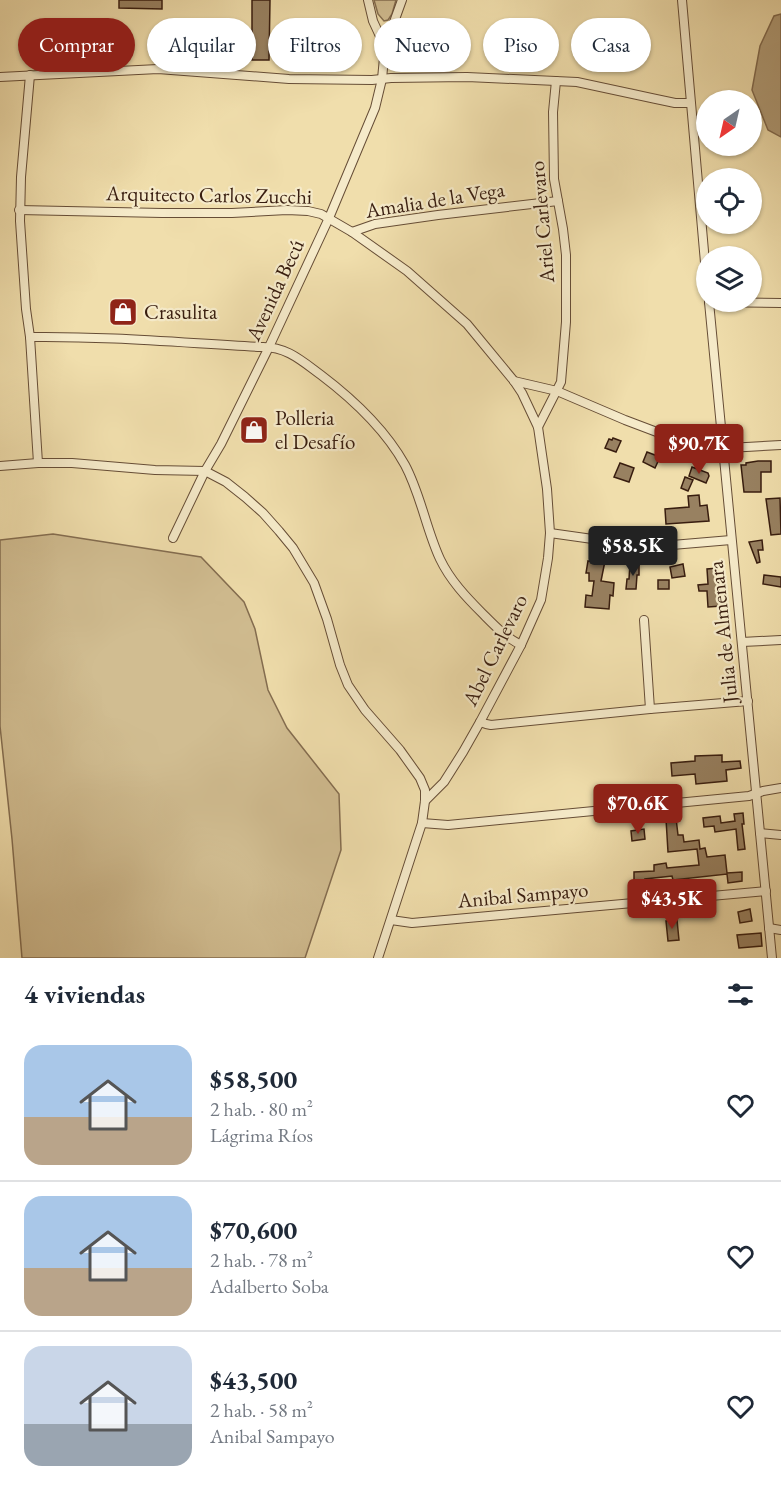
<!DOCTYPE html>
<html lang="es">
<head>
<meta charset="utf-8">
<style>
  body { margin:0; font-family:"EB Garamond",serif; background:#f6f6f7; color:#1f2937; height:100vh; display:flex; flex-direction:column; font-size:22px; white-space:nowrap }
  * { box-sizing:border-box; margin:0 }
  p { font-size:20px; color:#747a83 }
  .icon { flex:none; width:33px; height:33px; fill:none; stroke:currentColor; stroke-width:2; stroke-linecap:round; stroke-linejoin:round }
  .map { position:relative; height:958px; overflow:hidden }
  .drawer { display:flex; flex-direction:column; background:#fff; flex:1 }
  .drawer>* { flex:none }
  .top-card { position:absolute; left:18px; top:18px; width:746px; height:54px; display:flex; gap:12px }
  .needle { width:39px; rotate:214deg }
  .tools { position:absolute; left:696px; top:90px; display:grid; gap:12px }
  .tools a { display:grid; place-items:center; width:66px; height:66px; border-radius:50%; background:#fff; box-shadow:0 2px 4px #0004; font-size:30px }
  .price { position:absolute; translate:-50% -51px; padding:0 14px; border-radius:6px; background:#8f2418; color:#fff; font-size:20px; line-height:39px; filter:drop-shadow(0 2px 3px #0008) }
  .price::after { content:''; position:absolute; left:50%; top:36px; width:18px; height:14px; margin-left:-9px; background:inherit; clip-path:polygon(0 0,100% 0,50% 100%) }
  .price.active { background:#222; color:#fff }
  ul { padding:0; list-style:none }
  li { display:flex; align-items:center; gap:18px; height:150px; padding:0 24px }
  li+li { border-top:2px solid #e0e1e3 }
  li span { display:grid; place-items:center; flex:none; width:168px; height:120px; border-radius:18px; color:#555 }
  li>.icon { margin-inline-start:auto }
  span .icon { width:72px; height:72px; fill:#fffc; stroke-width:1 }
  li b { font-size:26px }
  h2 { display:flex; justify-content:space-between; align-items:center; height:72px; padding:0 24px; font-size:26px }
  .tag { padding:0 21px; border-radius:27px; background:#fff; box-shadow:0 2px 4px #0004; font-size:21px; line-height:54px }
  .tag.active { background:#8f2418; color:#fff }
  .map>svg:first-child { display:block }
</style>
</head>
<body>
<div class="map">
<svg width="781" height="958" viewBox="0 0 781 958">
  <rect width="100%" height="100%" fill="#f0deac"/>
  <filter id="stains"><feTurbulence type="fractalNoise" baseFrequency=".00333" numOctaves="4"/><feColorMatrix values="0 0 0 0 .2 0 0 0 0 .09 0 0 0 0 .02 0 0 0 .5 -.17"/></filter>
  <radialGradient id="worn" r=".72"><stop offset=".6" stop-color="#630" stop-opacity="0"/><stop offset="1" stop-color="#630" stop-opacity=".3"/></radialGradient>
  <!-- green -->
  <g fill="#d1bd91" stroke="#846d50" stroke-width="1.5">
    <polygon points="374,0 396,0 392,14 388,20 384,21 378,14"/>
    <polygon points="53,534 201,557 244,602 255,629 268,690 287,728 339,794 341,850 305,958 22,958 12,839 0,726 0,540"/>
  </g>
  <!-- water -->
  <polygon fill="#b19c77" stroke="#81694d" stroke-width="1.5" points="781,14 781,137 768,130 752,90 760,46 774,16"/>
  <!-- building -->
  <g fill="#988161" stroke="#381d0f" stroke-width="1.5">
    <polygon points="119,0 162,0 162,9 119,8"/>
    <polygon points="252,0 270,0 269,60 252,60"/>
    <polygon points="613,438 621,441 616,452 605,448 609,439 612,440"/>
    <polygon points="647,452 660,457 655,468 643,462"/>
    <polygon points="758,461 771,461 771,472 761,472 761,492 744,492 741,465 746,465 746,463"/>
    <polygon points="620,463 634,468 629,482 614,477"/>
    <polygon points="692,467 708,473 709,476 706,483 689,476"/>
    <polygon points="685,477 693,480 688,491 681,488"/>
    <polygon points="699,495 700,506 707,505 709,521 666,524 665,509 689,507 688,496"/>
    <polygon points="780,498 781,534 771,535 766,499"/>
    <polygon points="762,540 763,550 758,550 760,562 757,563 749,542"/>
    <polygon points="594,559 605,561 601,581 614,583 613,596 610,595 609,609 585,607 586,595 592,596 594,581 589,581 589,573 586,573 588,561 593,562"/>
    <polygon points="630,564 639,565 639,575 637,575 636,589 626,589 627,579 629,579"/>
    <polygon points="683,564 685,576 672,578 670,567"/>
    <polygon points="718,568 721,606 708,607 707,591 699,591 698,585 708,584 707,569"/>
    <polygon points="764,575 781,577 781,587 763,584"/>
    <rect x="658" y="580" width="11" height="9"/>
    <polygon points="722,755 722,762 740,761 741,768 726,770 727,781 696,784 695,774 672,776 671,763 695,761 695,756"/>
    <polygon points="743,813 744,824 742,824 745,849 738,850 736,829 715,832 714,826 704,827 703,818 720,816 721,823 735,821 734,814"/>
    <polygon points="676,818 678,835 683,835 684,842 699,840 700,849 705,848 707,857 725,855 727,873 742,872 742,881 728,883 727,874 673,880 672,876 645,879 646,884 634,885 634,872 654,871 654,865 666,863 667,868 699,865 697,849 668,852 666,819"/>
    <polygon points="644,829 645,839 632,841 631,831"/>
    <polygon points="750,909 752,921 740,923 738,912"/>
    <polygon points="677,920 679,940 668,941 666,921"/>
    <polygon points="761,933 762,946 739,948 737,935"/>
  </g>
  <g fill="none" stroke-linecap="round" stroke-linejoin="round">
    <!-- minor casing -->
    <g stroke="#664d36" stroke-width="10">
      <g id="minor">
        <polyline points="682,0 706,274"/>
        <polyline points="385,47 402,0"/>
        <polyline points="30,75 21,177 20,221 26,309 30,337 38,463"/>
        <polyline points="0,77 158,69 289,79 372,80 391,78 467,77 577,82 656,99 675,103 690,103"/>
        <polyline points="19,210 162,213 232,213 287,210 308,211 321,214 352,232 407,271 467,324 514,381 522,393 538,427 547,489 550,533 548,558 541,600 521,645 480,722 463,752 444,782 425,801"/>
        <polyline points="352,232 375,224 438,215 558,201"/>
        <polyline points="709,302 772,958"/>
        <polyline points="709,302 781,303"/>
        <path d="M30 337C108 336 184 343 261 347 286 346 302 361 321 375 354 400 385 429 405 465 421 495 426 529 440 559 450 580 466 597 482 613 494 625 505 637 521 645"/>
        <polyline points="514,381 557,391 625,420 699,448 710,449 781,445"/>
        <polyline points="538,427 561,382 566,322 566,255 563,229 554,179 553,112 556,81"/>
        <polyline points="0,466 38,463 72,463 155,470 205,471 226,482 245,497 263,513 279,531 293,548 314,583 327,619 340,665 348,685 365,710 400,750 420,778 425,790 425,801 422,823 378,958"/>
        <polyline points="550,533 642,546 672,545 731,540"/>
        <polyline points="173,538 205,471 221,444 269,347 329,218 375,108 382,79 385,47 373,21 368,0"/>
        <polyline points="644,620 650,709"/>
        <polyline points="742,642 781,640"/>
        <polyline points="480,722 486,724 491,725 650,709 748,701"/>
        <polyline points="422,823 448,825 749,796 763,791 781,788"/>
        <polyline points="760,833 781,835"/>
        <polyline points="391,920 412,923 766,891"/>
        <polyline points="769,928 781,930"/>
      </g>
    </g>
    <!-- minor -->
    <use href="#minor" stroke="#f5eac9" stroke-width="8"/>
  </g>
  <!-- icons -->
  <defs>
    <g id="shop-square" transform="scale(1.5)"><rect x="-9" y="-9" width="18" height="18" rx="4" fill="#8f2418" stroke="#f5eac9"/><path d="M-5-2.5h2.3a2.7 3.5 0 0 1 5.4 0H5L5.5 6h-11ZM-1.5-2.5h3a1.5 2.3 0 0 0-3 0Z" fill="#fff"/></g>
  </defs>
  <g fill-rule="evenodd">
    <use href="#shop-square" x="123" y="312"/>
    <use href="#shop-square" x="254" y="430"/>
  </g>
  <g text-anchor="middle" stroke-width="4.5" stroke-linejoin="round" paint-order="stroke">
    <!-- street labels -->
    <g font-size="21" fill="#381d0f" stroke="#f5eac9">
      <text transform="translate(209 195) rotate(1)" y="7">Arquitecto Carlos Zucchi</text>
      <text transform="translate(435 200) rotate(-9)" y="7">Amalia de la Vega</text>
      <text transform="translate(542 222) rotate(-95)" y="7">Ariel Carlevaro</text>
      <text transform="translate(275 290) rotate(-65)" y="7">Avenida Becú</text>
      <text transform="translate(723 632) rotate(-96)" y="7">Julia de Almenara</text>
      <text transform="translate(495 650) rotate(-64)" y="7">Abel Carlevaro</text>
      <text transform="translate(523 895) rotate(-5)" y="7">Anibal Sampayo</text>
    </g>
    <!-- poi labels -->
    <g font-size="21" fill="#381d0f" stroke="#f5eac9" text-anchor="start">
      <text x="144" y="319">Crasulita</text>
      <text x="275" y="425">Polleria<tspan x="275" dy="24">el Desafío</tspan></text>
    </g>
  </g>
  <rect width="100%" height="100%" filter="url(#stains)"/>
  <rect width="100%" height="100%" fill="url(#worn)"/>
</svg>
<div class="tools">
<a><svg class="needle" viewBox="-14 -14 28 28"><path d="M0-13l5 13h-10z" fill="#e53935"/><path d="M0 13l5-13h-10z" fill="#747a83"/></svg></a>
<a><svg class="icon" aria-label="locate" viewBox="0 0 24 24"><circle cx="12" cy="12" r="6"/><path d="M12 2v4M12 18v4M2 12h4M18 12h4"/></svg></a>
<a><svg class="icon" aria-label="layers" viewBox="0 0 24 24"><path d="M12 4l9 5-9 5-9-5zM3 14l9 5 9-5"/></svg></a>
</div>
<b class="price" style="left:699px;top:475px">$90.7K</b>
<b class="price active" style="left:633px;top:577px">$58.5K</b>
<b class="price" style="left:638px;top:835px">$70.6K</b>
<b class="price" style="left:672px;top:930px">$43.5K</b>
<div class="top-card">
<a class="tag active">Comprar</a>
<a class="tag">Alquilar</a>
<a class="tag">Filtros</a>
<a class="tag">Nuevo</a>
<a class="tag">Piso</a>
<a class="tag">Casa</a>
</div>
</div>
<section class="drawer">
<h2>4 viviendas<svg class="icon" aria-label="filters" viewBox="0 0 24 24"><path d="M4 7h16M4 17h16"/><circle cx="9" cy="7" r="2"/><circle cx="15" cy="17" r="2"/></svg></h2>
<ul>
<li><span style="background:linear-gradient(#a9c7e8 60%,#b9a48a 0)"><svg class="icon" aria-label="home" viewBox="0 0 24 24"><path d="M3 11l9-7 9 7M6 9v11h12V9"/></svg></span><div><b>$58,500</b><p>2 hab. · 80 m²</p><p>Lágrima Ríos</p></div><svg class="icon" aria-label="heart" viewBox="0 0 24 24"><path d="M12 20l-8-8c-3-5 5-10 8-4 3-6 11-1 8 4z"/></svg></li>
<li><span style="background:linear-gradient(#a9c7e8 60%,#b9a48a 0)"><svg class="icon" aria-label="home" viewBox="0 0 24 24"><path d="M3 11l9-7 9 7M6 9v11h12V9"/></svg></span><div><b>$70,600</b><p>2 hab. · 78 m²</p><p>Adalberto Soba</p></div><svg class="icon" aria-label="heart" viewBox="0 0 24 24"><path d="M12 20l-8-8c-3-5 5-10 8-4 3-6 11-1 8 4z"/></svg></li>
<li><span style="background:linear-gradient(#c9d6e8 65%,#9aa5b1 0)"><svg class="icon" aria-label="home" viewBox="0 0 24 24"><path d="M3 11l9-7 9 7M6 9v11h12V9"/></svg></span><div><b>$43,500</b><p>2 hab. · 58 m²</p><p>Anibal Sampayo</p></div><svg class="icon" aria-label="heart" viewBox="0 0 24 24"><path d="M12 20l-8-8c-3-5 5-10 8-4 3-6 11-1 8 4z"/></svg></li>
</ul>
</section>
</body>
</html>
